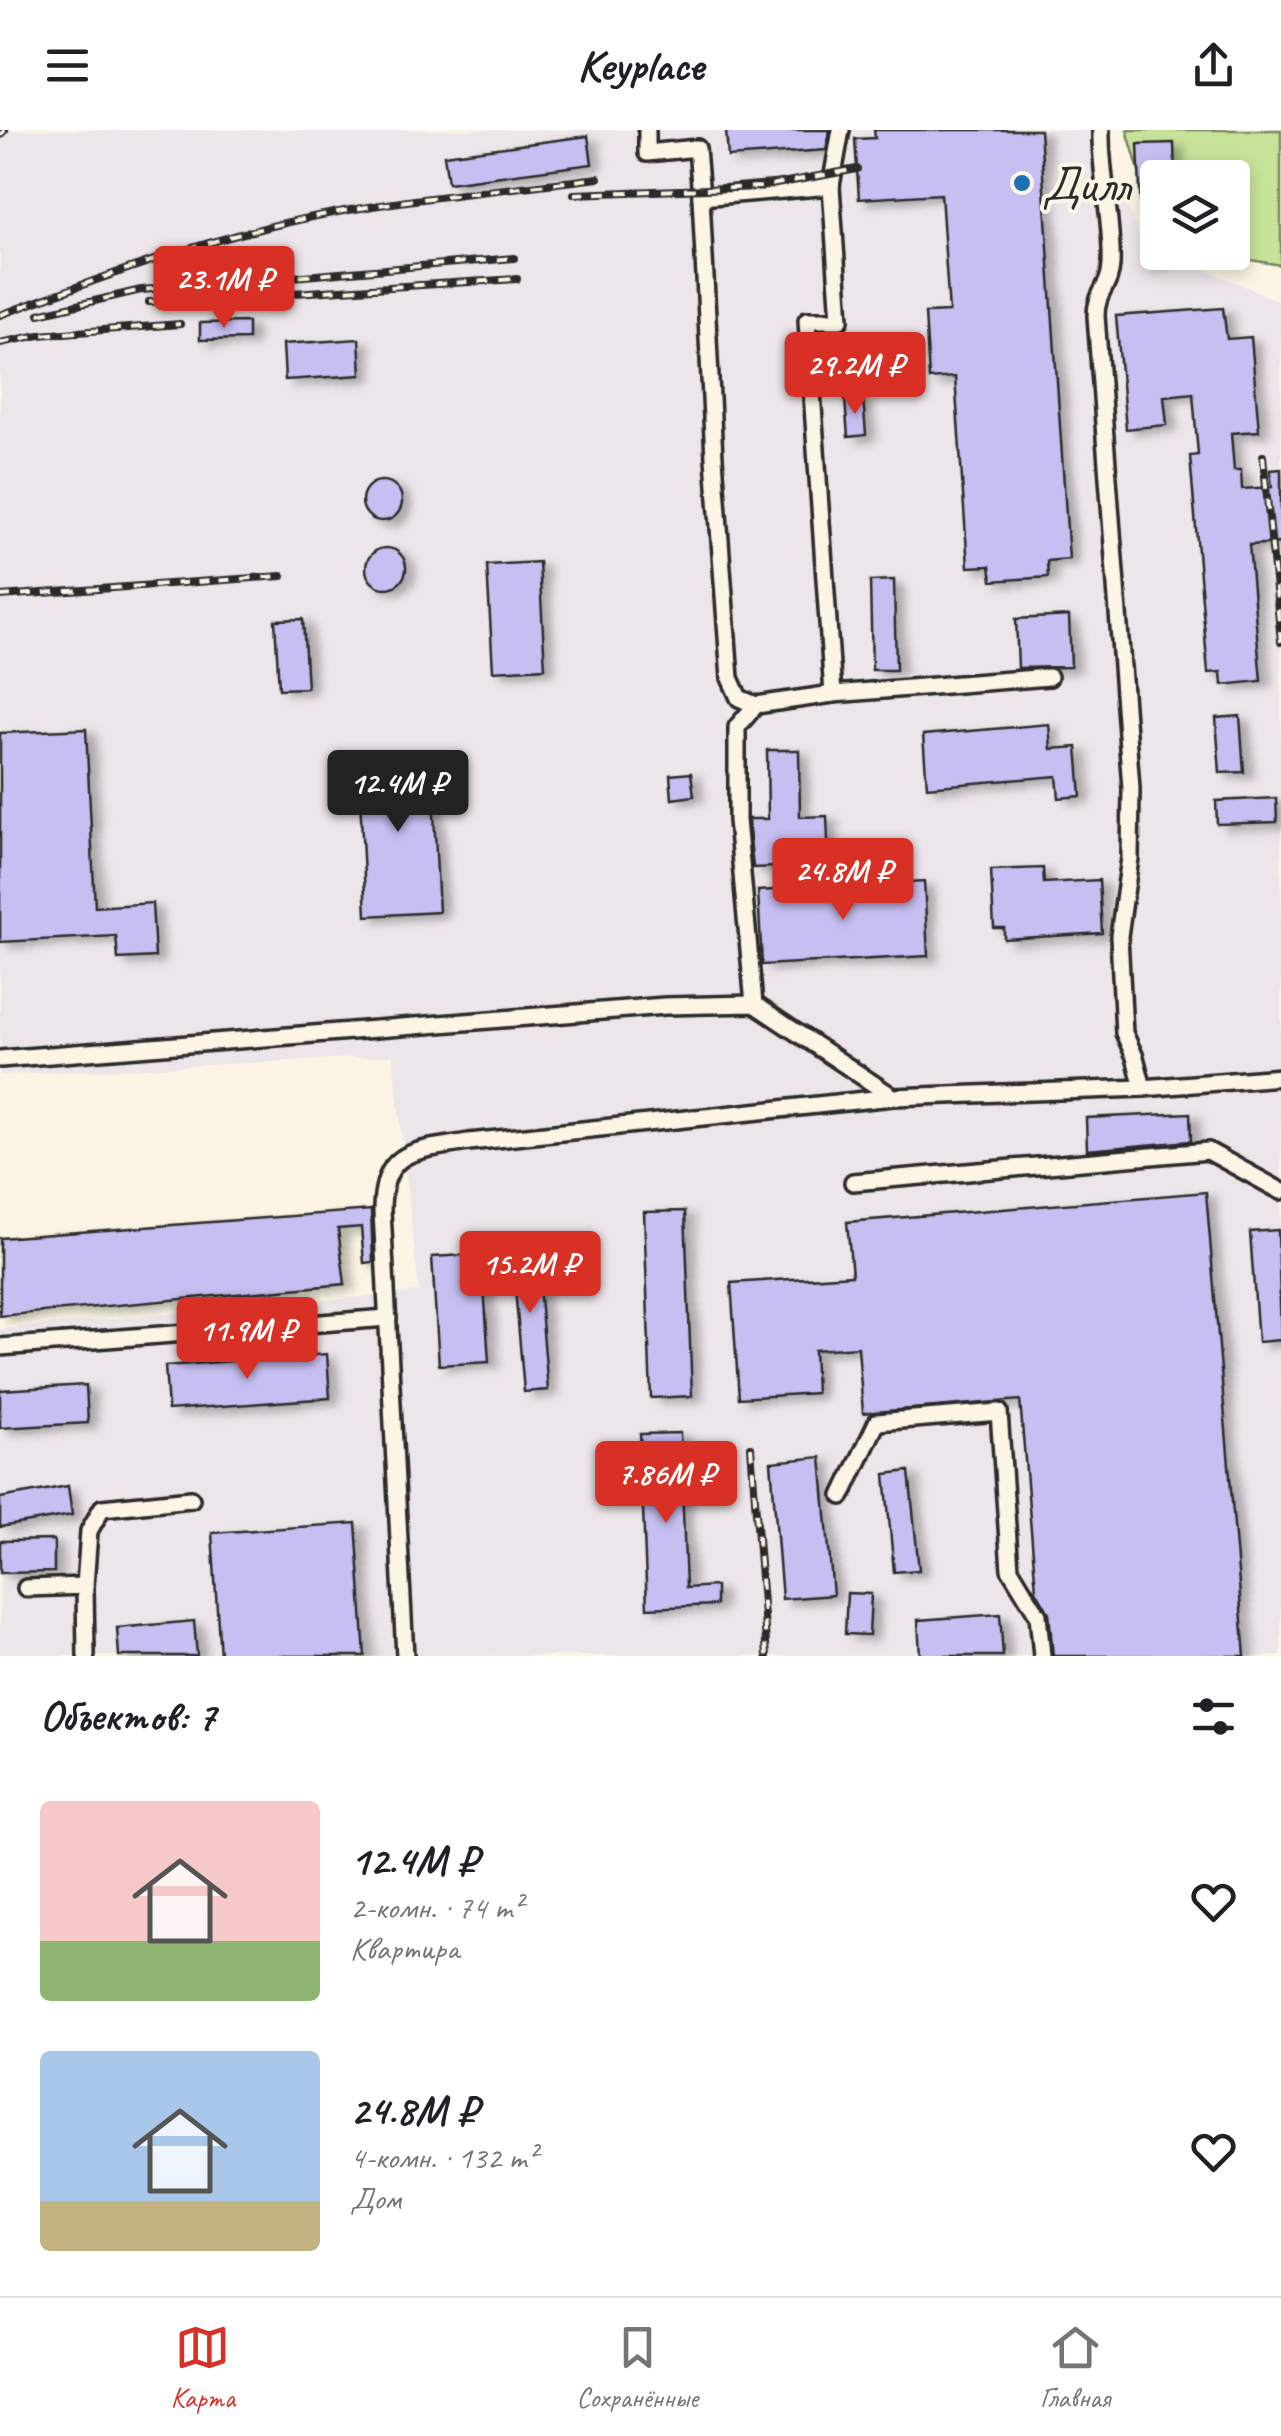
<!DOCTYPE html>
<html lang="ru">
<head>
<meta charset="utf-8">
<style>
  body { margin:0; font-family:Caveat,sans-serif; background:#f6f6f6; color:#202124; height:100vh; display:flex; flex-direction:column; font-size:38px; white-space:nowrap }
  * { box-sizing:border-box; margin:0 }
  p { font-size:32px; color:#757577 }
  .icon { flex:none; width:55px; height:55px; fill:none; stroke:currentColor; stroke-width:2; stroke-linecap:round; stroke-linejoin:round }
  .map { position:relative; height:1526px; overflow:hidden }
  .panel { display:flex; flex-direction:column; background:#fff; flex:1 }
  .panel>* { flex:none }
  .buttons { position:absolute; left:1140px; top:30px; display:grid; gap:20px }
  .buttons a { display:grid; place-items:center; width:110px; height:110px; border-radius:10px; background:#fff; box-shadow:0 5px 15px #0003; font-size:50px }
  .price { position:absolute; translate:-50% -85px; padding:0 22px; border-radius:10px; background:#d93025; color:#fff; font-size:32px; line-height:65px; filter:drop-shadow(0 2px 5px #0008) }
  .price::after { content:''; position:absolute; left:50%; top:60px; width:30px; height:22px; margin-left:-15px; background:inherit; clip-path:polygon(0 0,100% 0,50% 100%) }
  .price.current { background:#222; color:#fff }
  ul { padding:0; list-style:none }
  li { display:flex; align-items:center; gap:30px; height:250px; padding:0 40px }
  li span { display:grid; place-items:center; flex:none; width:280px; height:200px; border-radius:10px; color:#555 }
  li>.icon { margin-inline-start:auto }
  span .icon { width:120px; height:120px; fill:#fffc; stroke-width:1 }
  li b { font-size:42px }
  h2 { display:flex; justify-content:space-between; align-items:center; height:120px; padding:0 40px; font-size:42px }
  header { display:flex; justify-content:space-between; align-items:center; height:130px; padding:0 40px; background:#fff; font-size:45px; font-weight:700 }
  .menu { display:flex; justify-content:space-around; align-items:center; height:140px; border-top:2px solid #e0e0e0; background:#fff; font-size:28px; color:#757577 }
  .menu a { display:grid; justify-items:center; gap:5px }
  .menu .current { color:#d93025 }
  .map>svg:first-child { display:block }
</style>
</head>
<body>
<header><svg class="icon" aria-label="menu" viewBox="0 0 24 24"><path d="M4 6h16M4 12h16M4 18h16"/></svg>Keyplace<svg class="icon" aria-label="share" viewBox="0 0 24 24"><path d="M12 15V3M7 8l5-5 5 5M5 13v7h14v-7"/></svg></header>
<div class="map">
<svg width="1281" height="1526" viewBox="0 0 1281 1526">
  <defs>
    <filter id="shadow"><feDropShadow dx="9" dy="5" stdDeviation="5" flood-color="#0004"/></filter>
  </defs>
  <rect width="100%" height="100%" fill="#fcf5e5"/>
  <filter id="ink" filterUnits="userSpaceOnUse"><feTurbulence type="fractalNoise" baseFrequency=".01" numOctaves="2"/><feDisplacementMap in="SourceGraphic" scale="20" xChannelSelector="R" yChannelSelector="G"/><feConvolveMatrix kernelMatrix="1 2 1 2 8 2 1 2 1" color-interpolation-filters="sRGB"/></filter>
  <g filter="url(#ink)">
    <!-- built -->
    <polygon fill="#ece5e9" points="0,0 1097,0 1141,111 1157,118 1158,122 1167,123 1281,172 1281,1526 0,1526 0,1199 419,1162 393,926 0,945"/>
    <!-- green -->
    <polygon fill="#c7e299" stroke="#798662" stroke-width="2.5" points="1127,0 1281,0 1281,135 1208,123 1232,122 1232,48 1158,48 1143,54"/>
    <!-- building -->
    <g fill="#c6bff1" stroke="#2b2b2b" stroke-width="2.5" filter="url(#shadow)">
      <polygon points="726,0 830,0 826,20 728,27"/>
      <polygon points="874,0 1040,0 1069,429 1047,431 1048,447 992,451 990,436 968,437 955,247 929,249 925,183 949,182 941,64 859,69 855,9 875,8"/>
      <polygon points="588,6 592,34 448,53 444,25"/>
      <polygon points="1174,13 1175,48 1158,48 1158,132 1143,133 1138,14"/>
      <polygon points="1223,178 1227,209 1251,207 1259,301 1231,303 1234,340 1241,340 1242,359 1272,357 1270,340 1281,339 1281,413 1249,415 1261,551 1222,555 1221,542 1208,543 1190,326 1198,325 1193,263 1164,266 1167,295 1126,299 1116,186"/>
      <polygon points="248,192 248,209 200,210 200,193"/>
      <polygon points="359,209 361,245 285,250 283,214"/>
      <polygon points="863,267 866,305 848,307 845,269"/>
      <circle cx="382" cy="371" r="20"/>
      <circle cx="386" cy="438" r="20"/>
      <polygon points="539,432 545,538 493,541 487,435"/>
      <polygon points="894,450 896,540 872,540 870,451"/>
      <polygon points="1069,486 1071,537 1018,538 1016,489"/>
      <polygon points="303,489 307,558 279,559 275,490"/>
      <polygon points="1240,586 1244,642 1220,643 1216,588"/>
      <polygon points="1049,594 1051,619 1077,617 1081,666 1059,668 1057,646 927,657 923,605"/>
      <polygon points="86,599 95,777 152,773 155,827 118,829 116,806 0,812 0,603"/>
      <polygon points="767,620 799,620 800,687 827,686 829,735 753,738 748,689 768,689"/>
      <polygon points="431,625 439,782 366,786 358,628"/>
      <polygon points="691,643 694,666 672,669 670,645"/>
      <polygon points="1276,668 1277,692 1217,694 1216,671"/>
      <polygon points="1043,738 1044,753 1099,750 1102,803 1004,809 1004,798 994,798 991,740"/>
      <polygon points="924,751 928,826 762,835 758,761"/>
      <polygon points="1190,983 1191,1011 1087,1020 1086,988"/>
      <polygon points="1206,1062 1245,1526 1053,1526 1049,1483 1036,1460 1020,1270 863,1283 858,1217 814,1220 816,1263 739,1268 731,1153 852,1145 847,1092"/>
      <polygon points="371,1080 373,1132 364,1133 361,1097 338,1099 345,1154 0,1186 0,1108"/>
      <polygon points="685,1081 692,1266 651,1268 644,1082"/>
      <polygon points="1278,1100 1281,1210 1258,1212 1250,1102"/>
      <polygon points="535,1109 548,1260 524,1262 511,1111"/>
      <polygon points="482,1124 489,1232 439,1235 432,1127"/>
      <polygon points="327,1224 330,1268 168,1280 165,1236"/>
      <polygon points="86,1255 88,1293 0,1298 0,1260"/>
      <polygon points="680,1303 686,1458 716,1456 716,1475 647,1478 640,1304"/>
      <polygon points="821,1327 833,1465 782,1469 771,1332"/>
      <polygon points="909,1341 919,1440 894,1442 885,1344"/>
      <polygon points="68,1356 72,1385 0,1397 0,1368"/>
      <polygon points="356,1393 365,1526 220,1526 212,1403"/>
      <polygon points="54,1410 54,1442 0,1443 0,1411"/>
      <polygon points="847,1463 871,1464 869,1505 845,1504"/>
      <polygon points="1000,1484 1003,1526 920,1526 918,1490"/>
      <polygon points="194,1491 197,1526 119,1526 117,1498"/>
    </g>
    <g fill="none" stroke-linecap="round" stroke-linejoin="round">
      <!-- minor casing -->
      <g stroke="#2b2b2b" stroke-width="22">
        <g id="minor">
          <polyline points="647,0 647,23 697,18 701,67"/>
          <path d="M1101 0C1100 45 1113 92 1111 135 1110 158 1096 161 1096 186L1131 658 1130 728 1119 806 1124 903 1135 927 1143 958"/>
          <polyline points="833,564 807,190 840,190 831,56 841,0"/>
          <polyline points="756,575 739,568 730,548 714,328 701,67 831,56"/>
          <polyline points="754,874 737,690 737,597 756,575 833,564 1049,547"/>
          <polyline points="0,929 665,876 754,874 893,967 1143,958 1281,947"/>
          <polyline points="853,1052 1208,1021 1281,1061"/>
          <polyline points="0,1217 388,1188"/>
          <polyline points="842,1366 877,1292 999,1282 1010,1439 1038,1485 1042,1526"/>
          <polyline points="85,1456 89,1401 102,1378 191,1369"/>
          <polyline points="26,1458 85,1456 86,1526"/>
          <path d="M405 1526 382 1081C382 1017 417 1021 469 1012L893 967"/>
        </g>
      </g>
      <!-- minor -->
      <use href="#minor" stroke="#fcf5e5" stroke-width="15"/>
      <!-- rail casing -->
      <g stroke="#2b2b2b" stroke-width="8">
        <g id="rail">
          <polyline points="0,5 5,0"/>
          <polyline points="574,64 760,57 857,39"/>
          <polyline points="149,172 517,149"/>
          <polyline points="39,184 141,160 514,128"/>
          <path d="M0 185C95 150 191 114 289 92 390 69 496 61 598 48"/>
          <polyline points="0,213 39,205 180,194"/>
          <polyline points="1263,326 1281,512"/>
          <polyline points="0,466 282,446"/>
          <polyline points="751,1317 767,1526"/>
        </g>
      </g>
      <!-- rail -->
      <use href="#rail" stroke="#fcf5e5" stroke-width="4" stroke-dasharray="11" stroke-linecap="butt"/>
    </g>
  </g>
  <!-- markers -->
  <circle fill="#1f6fb2" stroke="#fcf5e5" stroke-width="4" cx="1022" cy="53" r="10"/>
  <g text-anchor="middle" stroke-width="8" stroke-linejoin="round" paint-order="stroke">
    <!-- poi labels -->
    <g font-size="50" fill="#2b2b2b" stroke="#fcf5e5" text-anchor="start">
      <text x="1042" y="71">Дилл</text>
    </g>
  </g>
</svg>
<div class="buttons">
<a><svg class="icon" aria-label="layers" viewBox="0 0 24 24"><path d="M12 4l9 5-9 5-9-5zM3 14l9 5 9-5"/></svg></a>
</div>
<b class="price" style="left:224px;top:201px">23.1M ₽</b>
<b class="price" style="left:855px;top:287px">29.2M ₽</b>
<b class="price current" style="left:398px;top:705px">12.4M ₽</b>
<b class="price" style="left:843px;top:793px">24.8M ₽</b>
<b class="price" style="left:530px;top:1186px">15.2M ₽</b>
<b class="price" style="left:247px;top:1252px">11.9M ₽</b>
<b class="price" style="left:666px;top:1396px">7.86M ₽</b>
</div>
<section class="panel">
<h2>Объектов: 7<svg class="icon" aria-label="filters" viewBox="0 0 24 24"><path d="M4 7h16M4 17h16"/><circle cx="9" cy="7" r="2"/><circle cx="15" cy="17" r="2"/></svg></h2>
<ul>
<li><span style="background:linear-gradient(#f6c9c9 70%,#8fb573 0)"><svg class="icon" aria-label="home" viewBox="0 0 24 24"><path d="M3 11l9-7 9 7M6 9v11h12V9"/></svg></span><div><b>12.4M ₽</b><p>2-комн. · 74 m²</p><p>Квартира</p></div><svg class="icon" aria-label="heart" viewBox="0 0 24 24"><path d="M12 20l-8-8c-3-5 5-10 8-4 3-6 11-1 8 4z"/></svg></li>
<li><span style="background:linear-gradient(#a9c7e8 75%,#c2b280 0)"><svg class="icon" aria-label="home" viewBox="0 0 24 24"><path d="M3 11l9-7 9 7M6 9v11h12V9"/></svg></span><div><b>24.8M ₽</b><p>4-комн. · 132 m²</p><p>Дом</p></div><svg class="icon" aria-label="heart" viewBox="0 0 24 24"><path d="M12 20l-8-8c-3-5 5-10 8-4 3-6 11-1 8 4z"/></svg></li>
</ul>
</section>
<nav class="menu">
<a class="current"><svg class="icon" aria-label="map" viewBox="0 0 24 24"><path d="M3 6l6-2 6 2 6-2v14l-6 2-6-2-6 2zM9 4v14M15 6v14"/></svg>Карта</a>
<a><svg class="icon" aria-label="saved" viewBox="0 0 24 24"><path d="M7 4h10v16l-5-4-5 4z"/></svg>Сохранённые</a>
<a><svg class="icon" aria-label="home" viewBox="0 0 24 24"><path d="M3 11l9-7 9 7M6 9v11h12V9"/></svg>Главная</a>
</nav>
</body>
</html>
